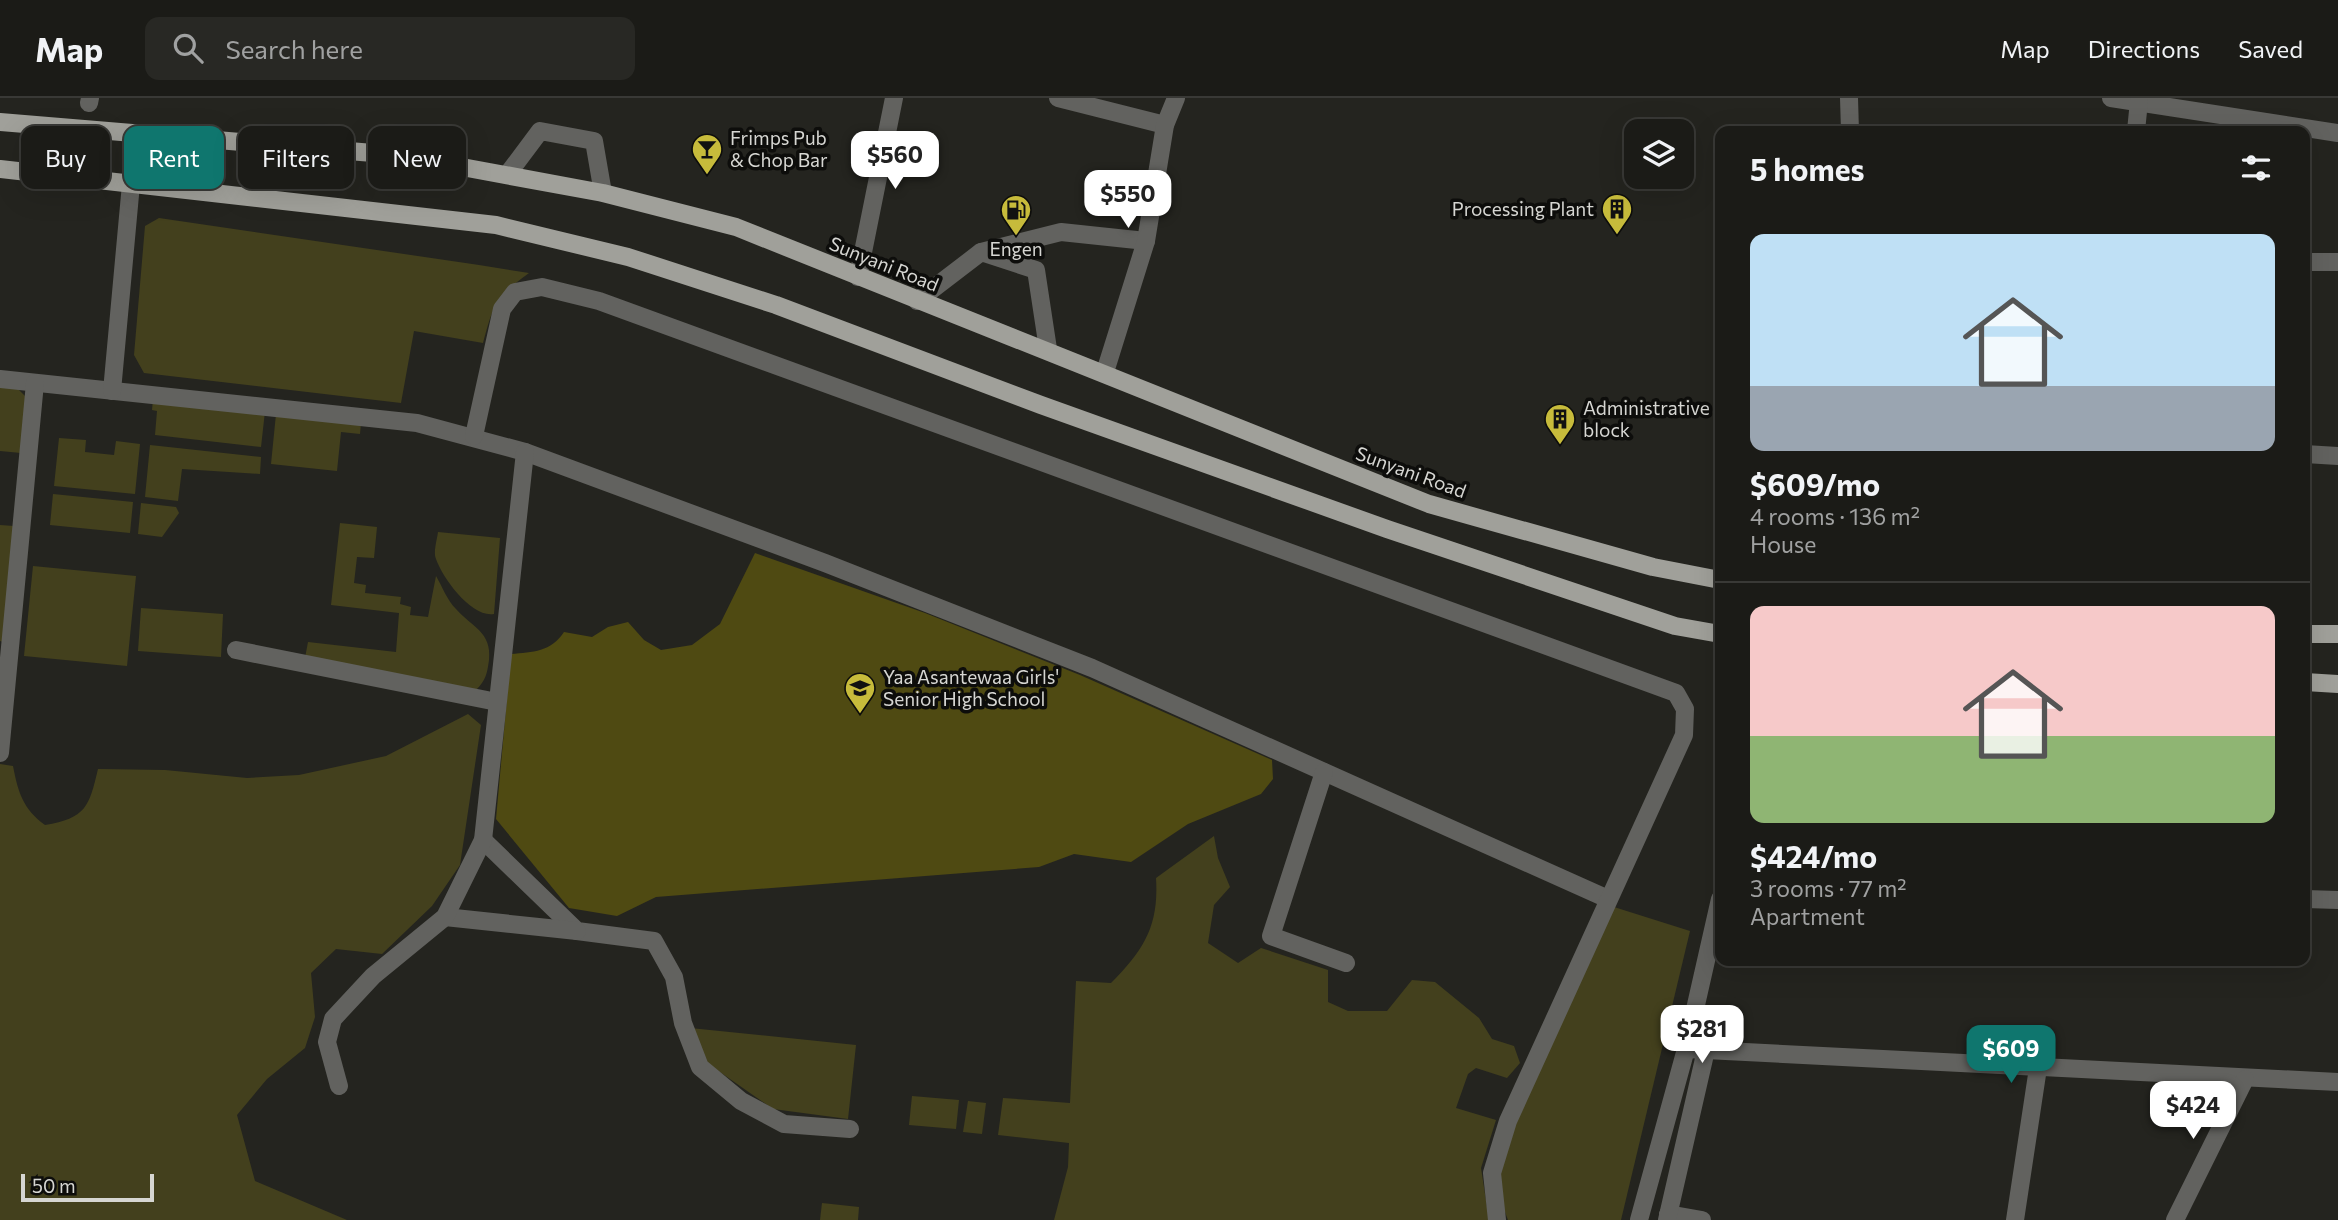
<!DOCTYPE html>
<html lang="en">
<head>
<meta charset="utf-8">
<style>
  body { margin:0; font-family:Commissioner,sans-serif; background:#282824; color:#f1f3f6; height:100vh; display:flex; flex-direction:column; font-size:26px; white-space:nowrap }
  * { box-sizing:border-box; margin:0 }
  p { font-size:23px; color:#a0a1a1 }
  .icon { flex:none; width:38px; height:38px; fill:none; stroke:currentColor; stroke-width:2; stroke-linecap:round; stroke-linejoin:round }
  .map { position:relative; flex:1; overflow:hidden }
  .side { position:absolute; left:1715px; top:28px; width:595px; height:840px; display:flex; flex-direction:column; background:#1b1b17; border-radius:14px; box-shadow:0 7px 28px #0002,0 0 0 2px #393936 }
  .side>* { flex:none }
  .guide { position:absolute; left:21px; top:28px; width:665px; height:63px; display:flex; gap:14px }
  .tools { position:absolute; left:1624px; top:21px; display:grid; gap:14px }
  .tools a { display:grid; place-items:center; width:70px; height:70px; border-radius:14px; background:#1b1b17; box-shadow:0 7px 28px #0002,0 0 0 2px #393936; font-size:35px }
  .scale { position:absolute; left:21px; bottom:18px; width:133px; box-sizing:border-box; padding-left:7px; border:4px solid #d6d6d2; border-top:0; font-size:19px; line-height:24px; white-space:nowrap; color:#d6d6d2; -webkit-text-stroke:5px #0d0d0b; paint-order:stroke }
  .price { position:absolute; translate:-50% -60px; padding:0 16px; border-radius:14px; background:#fff; color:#222; font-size:23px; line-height:46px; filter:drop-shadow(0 2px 4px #0008) }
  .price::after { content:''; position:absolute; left:50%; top:42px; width:21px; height:16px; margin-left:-10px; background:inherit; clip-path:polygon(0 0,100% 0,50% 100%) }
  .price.selected { background:#0f766e; color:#fff }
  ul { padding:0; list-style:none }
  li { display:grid; align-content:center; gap:14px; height:371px; padding:0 35px }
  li+li { border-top:2px solid #393936 }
  li span { display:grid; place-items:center; height:217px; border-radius:14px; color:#555 }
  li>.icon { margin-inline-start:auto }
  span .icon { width:126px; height:126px; fill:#fffc; stroke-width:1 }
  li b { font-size:30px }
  h2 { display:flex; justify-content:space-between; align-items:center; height:84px; padding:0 35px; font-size:30px }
  .chip { padding:0 24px; border-radius:14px; background:#1b1b17; box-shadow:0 7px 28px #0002,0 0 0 2px #393936; font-size:24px; line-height:63px }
  .chip.selected { background:#0f766e; color:#fff }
  header { display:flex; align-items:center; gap:42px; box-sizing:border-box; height:98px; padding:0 35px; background:#1b1b17; border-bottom:2px solid #393936 }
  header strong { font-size:33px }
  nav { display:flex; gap:38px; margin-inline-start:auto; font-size:24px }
  .search { width:490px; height:63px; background:#282824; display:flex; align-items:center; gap:18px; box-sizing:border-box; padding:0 24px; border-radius:14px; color:#a0a1a1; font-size:26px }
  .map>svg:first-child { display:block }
</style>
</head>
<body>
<header>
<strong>Map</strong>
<div class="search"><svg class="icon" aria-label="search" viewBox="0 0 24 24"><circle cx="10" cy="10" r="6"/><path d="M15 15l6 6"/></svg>Search here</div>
<nav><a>Map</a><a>Directions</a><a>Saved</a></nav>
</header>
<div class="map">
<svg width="2338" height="1122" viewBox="0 0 2338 1122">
  <rect width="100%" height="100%" fill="#24241f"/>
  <!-- green -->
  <g fill="#43401d">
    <path d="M159 120 479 167 529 175C495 200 494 205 483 245L414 233 401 305 144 275 134 257 145 128Z"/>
    <polygon points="0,288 17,290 26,299 21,355 0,353"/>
    <polygon points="153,301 265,313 261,349 155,337 157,313 152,312"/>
    <polygon points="276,316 361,325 360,336 341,334 337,373 271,366"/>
    <polygon points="59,340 86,342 85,354 114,357 116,343 140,346 135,396 54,388"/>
    <polygon points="150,347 261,359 260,376 182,371 178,403 145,399"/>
    <polygon points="53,396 133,404 130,435 50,427"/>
    <polygon points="141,405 176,409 179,415 162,439 138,436"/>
    <path d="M340 425 377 429 374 460 357 459 354 485 366 487 365 495 401 499 400 506 411 509 410 517 428 519 436 478C442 488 447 502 456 511 472 529 492 534 489 562 487 576 486 582 476 592L305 560 308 544 396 554 399 515 331 507Z"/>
    <polygon points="0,427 14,428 3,544 0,543"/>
    <path d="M438 434 500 440 494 516C472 520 443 481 436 461 433 454 437 442 438 434Z"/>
    <polygon points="33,468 136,478 127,568 24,558"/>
    <polygon points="141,510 223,516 221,559 138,553"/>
    <path d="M468 616 481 627 460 767 432 808 382 856 336 851 311 875 315 919 305 950 267 981 237 1017 255 1083 347 1122H0V666L13 668C18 694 23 711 45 727 86 720 89 709 98 671L165 672 247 680 299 677 386 658Z"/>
    <path d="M1214 738 1218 760 1230 789 1214 807 1208 845 1238 865 1261 850 1328 872V904L1348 913H1387L1412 882 1435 884 1479 920 1492 941 1514 948 1520 965 1507 980 1476 970 1468 976 1456 1010 1496 1022 1481 1070 1489 1122H1054L1068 1069 1069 1045 998 1037 1003 1000 1070 1005 1076 883 1111 885C1144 852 1159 828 1156 780Z"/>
    <polygon points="1614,809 1690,833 1621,1122 1508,1122 1498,1095 1500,1057"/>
    <polygon points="690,930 856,947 848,1021 773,1011 707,965"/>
    <polygon points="912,998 959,1002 956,1031 909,1027"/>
    <polygon points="968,1003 986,1005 982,1036 963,1034"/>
    <polygon points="822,1105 859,1109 858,1122 820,1122"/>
  </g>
  <!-- forest -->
  <path fill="#4f4a12" d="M755 455 925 515 1080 577 1272 662 1273 681 1261 696 1188 726 1131 764 1074 756 1039 769 656 799 617 818 569 810 496 721 511 556C533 554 551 554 564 534L592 539 608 529 628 524 644 542 661 552 692 547 720 526Z"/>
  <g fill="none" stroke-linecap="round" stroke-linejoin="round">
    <!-- minor -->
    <g stroke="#62625f" stroke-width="18">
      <polyline points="1058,0 1165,27"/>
      <polyline points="1849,0 1850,33"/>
      <polyline points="2111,0 2338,35"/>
      <polyline points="89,5 90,0"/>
      <polyline points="2136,33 2139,3"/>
      <polyline points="507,77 540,33 594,43 603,95"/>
      <polyline points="981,154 1061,134 1146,143"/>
      <polyline points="2305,164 2338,164"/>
      <polyline points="858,179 894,0"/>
      <polyline points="917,203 981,154 1036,172 1048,251"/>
      <polyline points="1105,274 1146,143 1165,27 1176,0"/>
      <polyline points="0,281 417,325 525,354 825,465 1092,570 1608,801"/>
      <polyline points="112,293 131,86"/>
      <polyline points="474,338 502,211 515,194 542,189 599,203 1676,595 1685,611 1684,637 1508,1023 1492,1075 1497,1122"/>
      <polyline points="2305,356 2338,358"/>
      <polyline points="236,552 497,604"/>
      <polyline points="0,655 35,285"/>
      <polyline points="1324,674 1271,838 1346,865"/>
      <polyline points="483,742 577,833 654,843 674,879 683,925 700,969 741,1003 784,1026 850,1031"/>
      <polyline points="2305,801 2338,802"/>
      <polyline points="445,819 577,833"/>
      <polyline points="1686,951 2338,984"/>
      <polyline points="339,988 327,944 333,921 373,878 445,819 483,742 525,354"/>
      <polyline points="1668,1116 1702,1122"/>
      <polyline points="1639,1122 1686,951 1720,801"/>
      <polyline points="1667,1122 1706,952"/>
      <polyline points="2015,1122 2038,970"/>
      <polyline points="2175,1122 2245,981"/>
    </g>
    <!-- major -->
    <g stroke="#a0a09a" stroke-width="18">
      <polyline points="0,24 397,57 603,95 736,129 1429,406 1653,469 1720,482"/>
      <polyline points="0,71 496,127 628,159 776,207 1041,307 1387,431 1675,528 1720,536"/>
      <polyline points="2305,536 2338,536"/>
      <polyline points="2305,584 2338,586"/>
    </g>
  </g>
  <!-- icons -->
  <defs>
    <g id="bar-pin" transform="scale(1.575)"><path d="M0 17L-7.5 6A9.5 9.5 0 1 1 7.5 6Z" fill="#c7bb3b" stroke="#0d0d0b"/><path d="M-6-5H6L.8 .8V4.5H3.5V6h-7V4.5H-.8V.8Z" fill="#111"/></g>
    <g id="building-pin" transform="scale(1.575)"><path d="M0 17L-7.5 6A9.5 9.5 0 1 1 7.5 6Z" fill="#c7bb3b" stroke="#0d0d0b"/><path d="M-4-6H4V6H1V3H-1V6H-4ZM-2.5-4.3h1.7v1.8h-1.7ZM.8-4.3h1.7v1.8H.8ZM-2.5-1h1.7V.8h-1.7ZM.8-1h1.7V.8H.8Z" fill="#111"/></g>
    <g id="fuel-pin" transform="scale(1.575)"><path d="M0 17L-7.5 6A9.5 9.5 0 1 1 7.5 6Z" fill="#c7bb3b" stroke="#0d0d0b"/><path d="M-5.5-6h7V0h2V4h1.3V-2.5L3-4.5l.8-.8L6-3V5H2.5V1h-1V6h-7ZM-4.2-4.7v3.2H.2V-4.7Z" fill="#111"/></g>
    <g id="school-pin" transform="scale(1.575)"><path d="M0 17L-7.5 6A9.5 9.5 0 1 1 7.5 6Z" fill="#c7bb3b" stroke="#0d0d0b"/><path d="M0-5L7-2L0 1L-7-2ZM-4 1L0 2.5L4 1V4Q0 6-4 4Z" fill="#111"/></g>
  </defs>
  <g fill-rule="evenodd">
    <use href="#bar-pin" x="707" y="51"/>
    <use href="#building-pin" x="1617" y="111"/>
    <use href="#fuel-pin" x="1016" y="112"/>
    <use href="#building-pin" x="1560" y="321"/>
    <use href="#school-pin" x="860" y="590"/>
  </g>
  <g text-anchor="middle" stroke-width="7" stroke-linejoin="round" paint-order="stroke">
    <!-- poi labels -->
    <g font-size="19" fill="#d6d6d2" stroke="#0d0d0b" text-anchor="start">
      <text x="730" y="47">Frimps Pub<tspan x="730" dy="22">&amp; Chop Bar</tspan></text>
      <text x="1594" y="118" text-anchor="end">Processing Plant</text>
      <text x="1016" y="158" text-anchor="middle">Engen</text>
      <text x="1583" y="317">Administrative<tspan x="1583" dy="22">block</tspan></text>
      <text x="883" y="586">Yaa Asantewaa Girls'<tspan x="883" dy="22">Senior High School</tspan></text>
    </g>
    <!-- street labels -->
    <g font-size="19" fill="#d6d6d2" stroke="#0d0d0b">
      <text transform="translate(884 166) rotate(22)" y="7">Sunyani Road</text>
      <text transform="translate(1411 374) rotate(20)" y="7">Sunyani Road</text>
    </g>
  </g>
</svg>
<div class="tools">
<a><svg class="icon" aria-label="layers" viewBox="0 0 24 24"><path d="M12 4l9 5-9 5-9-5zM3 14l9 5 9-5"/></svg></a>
</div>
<div class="scale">50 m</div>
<b class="price" style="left:895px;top:93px">$560</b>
<b class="price" style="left:1128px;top:132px">$550</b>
<b class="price" style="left:1702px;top:967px">$281</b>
<b class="price selected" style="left:2011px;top:987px">$609</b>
<b class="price" style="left:2193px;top:1043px">$424</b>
<div class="guide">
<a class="chip">Buy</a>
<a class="chip selected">Rent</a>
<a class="chip">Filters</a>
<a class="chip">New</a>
</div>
<section class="side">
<h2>5 homes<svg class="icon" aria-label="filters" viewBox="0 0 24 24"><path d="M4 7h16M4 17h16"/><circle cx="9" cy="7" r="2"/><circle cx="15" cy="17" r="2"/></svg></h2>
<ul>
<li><span style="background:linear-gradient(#bfe0f5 70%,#9aa5b1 0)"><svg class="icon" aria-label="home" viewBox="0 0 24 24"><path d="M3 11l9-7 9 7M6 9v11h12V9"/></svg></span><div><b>$609/mo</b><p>4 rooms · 136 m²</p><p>House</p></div></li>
<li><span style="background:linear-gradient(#f6c9c9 60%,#8fb573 0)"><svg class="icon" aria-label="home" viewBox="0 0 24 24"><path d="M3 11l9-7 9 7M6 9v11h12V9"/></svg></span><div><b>$424/mo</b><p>3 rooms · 77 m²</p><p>Apartment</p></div></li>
</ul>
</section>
</div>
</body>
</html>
